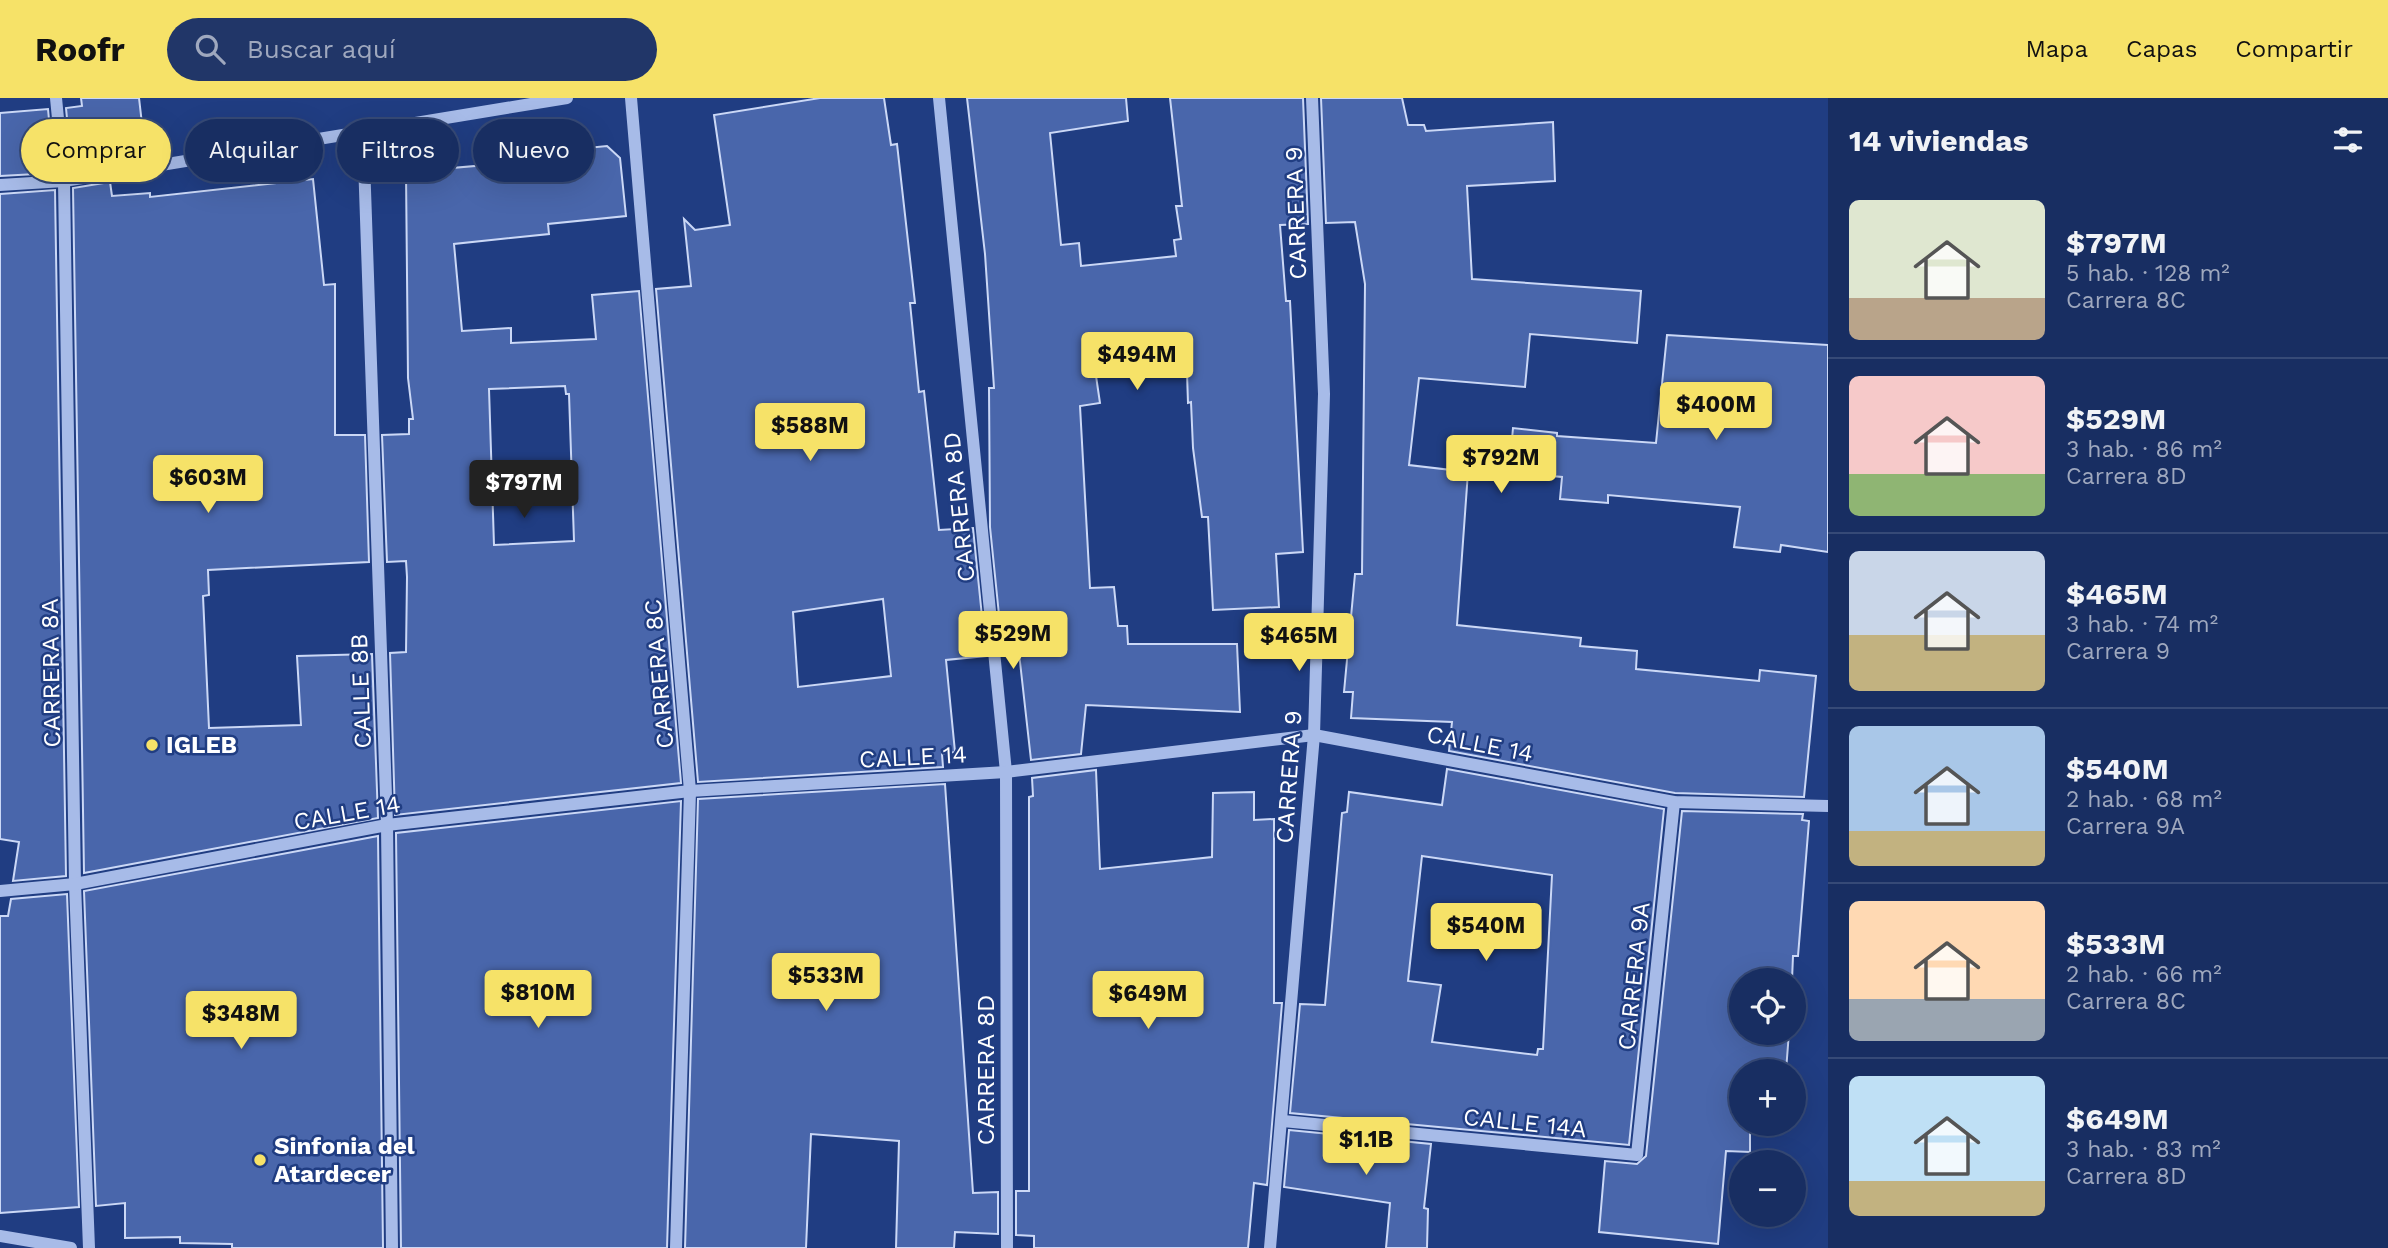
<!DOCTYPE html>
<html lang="es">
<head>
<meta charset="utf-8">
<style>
  body { margin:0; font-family:"Work Sans",sans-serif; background:#213668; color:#f1f3f6; height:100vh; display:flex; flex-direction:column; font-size:26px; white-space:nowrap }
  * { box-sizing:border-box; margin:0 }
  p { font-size:23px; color:#9fa8be }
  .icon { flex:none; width:38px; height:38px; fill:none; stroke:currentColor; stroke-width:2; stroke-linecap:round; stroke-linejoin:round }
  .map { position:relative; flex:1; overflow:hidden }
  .sheet { display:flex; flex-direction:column; background:#182e62; width:560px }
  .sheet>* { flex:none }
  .guide { position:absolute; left:21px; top:21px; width:665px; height:63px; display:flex; gap:14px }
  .controls { position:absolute; left:1729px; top:870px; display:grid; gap:14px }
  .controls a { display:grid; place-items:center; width:77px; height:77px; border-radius:50%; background:#182e62; box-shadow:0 7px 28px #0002,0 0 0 2px #364a77; font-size:35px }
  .price { position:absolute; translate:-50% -60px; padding:0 16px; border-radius:7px; background:#f6e268; color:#111; font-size:23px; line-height:46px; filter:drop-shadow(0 2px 4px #0008) }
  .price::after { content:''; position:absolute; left:50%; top:42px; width:21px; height:16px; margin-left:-10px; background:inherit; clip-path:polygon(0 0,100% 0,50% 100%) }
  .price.active { background:#222; color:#fff }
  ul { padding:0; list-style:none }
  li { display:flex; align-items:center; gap:21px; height:175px; padding:0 21px }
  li+li { border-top:2px solid #364a77 }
  li span { display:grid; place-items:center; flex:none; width:196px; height:140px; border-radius:10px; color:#555 }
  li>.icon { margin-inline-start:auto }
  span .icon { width:84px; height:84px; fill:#fffc; stroke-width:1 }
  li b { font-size:30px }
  h2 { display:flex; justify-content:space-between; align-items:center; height:84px; padding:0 21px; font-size:30px }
  .tag { padding:0 24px; border-radius:32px; background:#182e62; box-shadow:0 7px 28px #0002,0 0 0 2px #364a77; font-size:24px; line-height:63px }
  .tag.active { background:#f6e268; color:#111 }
  header { display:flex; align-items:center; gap:42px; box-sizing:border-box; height:98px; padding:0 35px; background:#f6e268; color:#111 }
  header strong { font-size:33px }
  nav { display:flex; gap:38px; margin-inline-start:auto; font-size:24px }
  .search { width:490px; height:63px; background:#213668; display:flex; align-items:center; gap:18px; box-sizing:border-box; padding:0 24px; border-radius:38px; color:#9fa8be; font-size:26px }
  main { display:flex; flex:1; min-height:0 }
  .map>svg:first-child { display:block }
</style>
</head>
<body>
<header>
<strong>Roofr</strong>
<div class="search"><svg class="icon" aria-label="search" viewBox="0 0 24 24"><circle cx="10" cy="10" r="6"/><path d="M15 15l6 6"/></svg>Buscar aquí</div>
<nav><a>Mapa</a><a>Capas</a><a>Compartir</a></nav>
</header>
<main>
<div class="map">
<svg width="1828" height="1150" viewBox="0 0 1828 1150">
  <rect width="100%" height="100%" fill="#203d82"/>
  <!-- building -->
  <g fill="#4966ab" stroke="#cbd8f6" stroke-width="2" fill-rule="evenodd">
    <polygon points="81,0 139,0 145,52 106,61 107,67 72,73 66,10 82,8"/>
    <path d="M820 0H884L891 47 897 46 915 205H910L919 294 924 293 939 432 973 430 986 558 946 562 955 654 942 656 943 669 698 684 656 191 691 188 684 121 695 132 730 127 714 17ZM883 501 891 578 798 589 793 514Z"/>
    <polygon points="967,0 1126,0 1128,23 1050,35 1061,147 1079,145 1081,168 1176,158 1174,142 1181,141 1176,108 1182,108 1170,0 1303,0 1308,126 1280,127 1286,203 1290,203 1303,454 1276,456 1279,509 1213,512 1208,419 1202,419 1193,350 1191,304 1188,305 1187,275 1096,278 1100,305 1080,308 1090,490 1114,489 1118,528 1127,528 1128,546 1237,546 1240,614 1086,607 1081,656 1031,662 1019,555 1003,556 990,429 989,290 994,290 985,156"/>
    <polygon points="1321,0 1402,0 1408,27 1424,27 1426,33 1553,24 1555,83 1467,88 1472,181 1641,193 1637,245 1530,236 1525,289 1419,280 1409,367 1468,374 1457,527 1581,540 1580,548 1637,553 1636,571 1759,583 1760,572 1816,578 1804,699 1675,695 1449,653 1452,624 1351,620 1353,594 1344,594 1355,476 1362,476 1365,186 1355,124 1326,125"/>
    <polygon points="48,11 54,75 0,78 0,15"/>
    <path d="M607 48 620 60 626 118 548 126 549 136 454 146 462 233 511 230V245L596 241 592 197 639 193 681 685 395 717 390 555 406 554 407 479 406 463 387 464 382 337 409 336V321H413L408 280 406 74 486 67 485 60ZM565 288 566 296H569L574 443 494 447 489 291Z"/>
    <polygon points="313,81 324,187 335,186 335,337 365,337 369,464 208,472 209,497 203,498 209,630 301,627 297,558 372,556 378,720 84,775 73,90 110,84 112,98 150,95 150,99"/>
    <polygon points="55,92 66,778 13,783 19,744 0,741 0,96"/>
    <polygon points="1667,237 1828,247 1828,454 1781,447 1780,454 1734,449 1740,409 1608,397 1608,405 1560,401 1562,379 1509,374 1513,330 1557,335 1557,338 1656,345"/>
    <path d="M1447 671 1664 711 1629 1047 1290 1015 1300 906 1325 907 1342 715 1347 714 1349 694 1442 707ZM1422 758 1552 777 1543 951H1538L1537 957 1432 944 1441 887 1408 883Z"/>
    <polygon points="1096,672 1100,771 1212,759 1213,695 1254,694 1254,722 1274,721 1274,905 1282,905 1267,1087 1254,1085 1248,1150 1034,1150 1034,1138 1016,1137 1016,1093 1029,1093 1029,699 1033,698 1032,680"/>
    <polygon points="945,686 973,1095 998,1094 998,1136 955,1134 954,1150 896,1150 899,1043 811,1036 806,1150 685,1150 698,701"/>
    <polygon points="681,703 667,1150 401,1150 396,735"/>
    <polygon points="1682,713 1803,716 1802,722 1809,723 1798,858 1793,858 1792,882 1741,882 1741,934 1789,934 1786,973 1741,973 1741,1026 1750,1026 1750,1054 1726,1053 1718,1146 1599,1134 1605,1063 1637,1066 1646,1058"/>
    <polygon points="378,738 383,1150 232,1150 232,1146 180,1145 180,1139 125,1140 125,1105 96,1108 84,793"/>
    <polygon points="67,796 79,1109 0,1115 0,818 8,818 11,801"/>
    <polygon points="1289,1032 1431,1046 1424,1110 1428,1111 1427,1150 1386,1150 1390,1105 1284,1089"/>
  </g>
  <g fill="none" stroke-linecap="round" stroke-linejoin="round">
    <!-- minor -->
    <g stroke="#a7bbe8" stroke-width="12">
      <polyline points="56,0 64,83 75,786 89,1150"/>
      <polyline points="631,0 690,693 676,1150"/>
      <polyline points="939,0 1006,674 1007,1150"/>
      <polyline points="363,34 387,727 392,1150"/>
      <polyline points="0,87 64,83 567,0"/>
      <polyline points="0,793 75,786 387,727 690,693 1006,674 1314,637 1674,704 1828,708"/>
      <polyline points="1283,1023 1637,1057 1674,704"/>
      <polyline points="0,1138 71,1150"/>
      <polyline points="1270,1150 1314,637 1324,296 1312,0"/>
    </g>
  </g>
  <!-- markers -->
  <g fill="#f6e268" stroke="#203d82" stroke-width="2.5">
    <circle cx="152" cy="647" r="7"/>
    <circle cx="260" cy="1062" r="7"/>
  </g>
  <g text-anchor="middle" stroke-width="5" stroke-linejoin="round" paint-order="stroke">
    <!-- street labels -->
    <g font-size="24" fill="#fff" stroke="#203d82">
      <text transform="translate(1296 115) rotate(-92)" y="8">CARRERA 9</text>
      <text transform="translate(959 409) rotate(-96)" y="8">CARRERA 8D</text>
      <text transform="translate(51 575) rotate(-91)" y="8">CARRERA 8A</text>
      <text transform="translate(659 576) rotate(-95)" y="8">CARRERA 8C</text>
      <text transform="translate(361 593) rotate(-92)" y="8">CALLE 8B</text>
      <text transform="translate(1480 646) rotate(11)" y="8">CALLE 14</text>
      <text transform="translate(913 659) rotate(-3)" y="8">CALLE 14</text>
      <text transform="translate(1289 679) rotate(-86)" y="8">CARRERA 9</text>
      <text transform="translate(347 715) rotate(-10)" y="8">CALLE 14</text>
      <text transform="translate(1634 878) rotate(-84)" y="8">CARRERA 9A</text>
      <text transform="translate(986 972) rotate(-90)" y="8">CARRERA 8D</text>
      <text transform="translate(1525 1025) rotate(6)" y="8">CALLE 14A</text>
    </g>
    <!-- poi labels -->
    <g font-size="24" font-weight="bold" fill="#fff" stroke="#203d82" text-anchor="start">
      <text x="166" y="655">IGLEB</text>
      <text x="274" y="1056">Sinfonia del<tspan x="274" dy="28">Atardecer</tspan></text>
    </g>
  </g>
</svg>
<div class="controls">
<a><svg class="icon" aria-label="locate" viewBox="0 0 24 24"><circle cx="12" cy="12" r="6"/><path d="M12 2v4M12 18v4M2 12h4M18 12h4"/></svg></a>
<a>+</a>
<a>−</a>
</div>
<b class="price" style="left:1137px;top:294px">$494M</b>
<b class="price" style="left:1716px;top:344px">$400M</b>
<b class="price" style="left:810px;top:365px">$588M</b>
<b class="price" style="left:1501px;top:397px">$792M</b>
<b class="price" style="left:208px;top:417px">$603M</b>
<b class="price active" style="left:524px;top:422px">$797M</b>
<b class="price" style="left:1013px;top:573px">$529M</b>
<b class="price" style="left:1299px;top:575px">$465M</b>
<b class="price" style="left:1486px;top:865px">$540M</b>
<b class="price" style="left:826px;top:915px">$533M</b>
<b class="price" style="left:538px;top:932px">$810M</b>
<b class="price" style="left:1148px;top:933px">$649M</b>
<b class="price" style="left:241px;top:953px">$348M</b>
<b class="price" style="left:1366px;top:1079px">$1.1B</b>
<div class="guide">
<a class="tag active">Comprar</a>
<a class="tag">Alquilar</a>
<a class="tag">Filtros</a>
<a class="tag">Nuevo</a>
</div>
</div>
<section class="sheet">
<h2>14 viviendas<svg class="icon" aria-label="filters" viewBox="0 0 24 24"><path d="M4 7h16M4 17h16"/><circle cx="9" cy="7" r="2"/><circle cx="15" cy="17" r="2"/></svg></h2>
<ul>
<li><span style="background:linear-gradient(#dfe7d0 70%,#b9a48a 0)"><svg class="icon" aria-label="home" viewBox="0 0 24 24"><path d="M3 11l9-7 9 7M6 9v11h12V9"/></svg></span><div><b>$797M</b><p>5 hab. · 128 m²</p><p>Carrera 8C</p></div></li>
<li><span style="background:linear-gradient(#f6c9c9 70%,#8fb573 0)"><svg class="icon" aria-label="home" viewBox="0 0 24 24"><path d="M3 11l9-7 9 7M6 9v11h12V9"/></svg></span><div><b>$529M</b><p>3 hab. · 86 m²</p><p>Carrera 8D</p></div></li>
<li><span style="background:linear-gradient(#c9d6e8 60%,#c2b280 0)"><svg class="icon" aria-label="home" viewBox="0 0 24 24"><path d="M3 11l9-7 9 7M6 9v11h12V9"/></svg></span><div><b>$465M</b><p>3 hab. · 74 m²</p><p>Carrera 9</p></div></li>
<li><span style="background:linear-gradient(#a9c7e8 75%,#c2b280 0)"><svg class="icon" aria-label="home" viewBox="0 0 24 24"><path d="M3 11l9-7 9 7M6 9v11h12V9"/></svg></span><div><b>$540M</b><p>2 hab. · 68 m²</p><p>Carrera 9A</p></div></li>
<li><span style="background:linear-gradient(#ffd9b3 70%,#9aa5b1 0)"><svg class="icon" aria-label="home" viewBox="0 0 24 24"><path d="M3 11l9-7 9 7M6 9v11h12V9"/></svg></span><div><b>$533M</b><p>2 hab. · 66 m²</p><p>Carrera 8C</p></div></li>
<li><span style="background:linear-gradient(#bfe0f5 75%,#c2b280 0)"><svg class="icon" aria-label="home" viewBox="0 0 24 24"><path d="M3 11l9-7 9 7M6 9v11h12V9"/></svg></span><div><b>$649M</b><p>3 hab. · 83 m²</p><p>Carrera 8D</p></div></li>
</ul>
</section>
</main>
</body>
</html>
